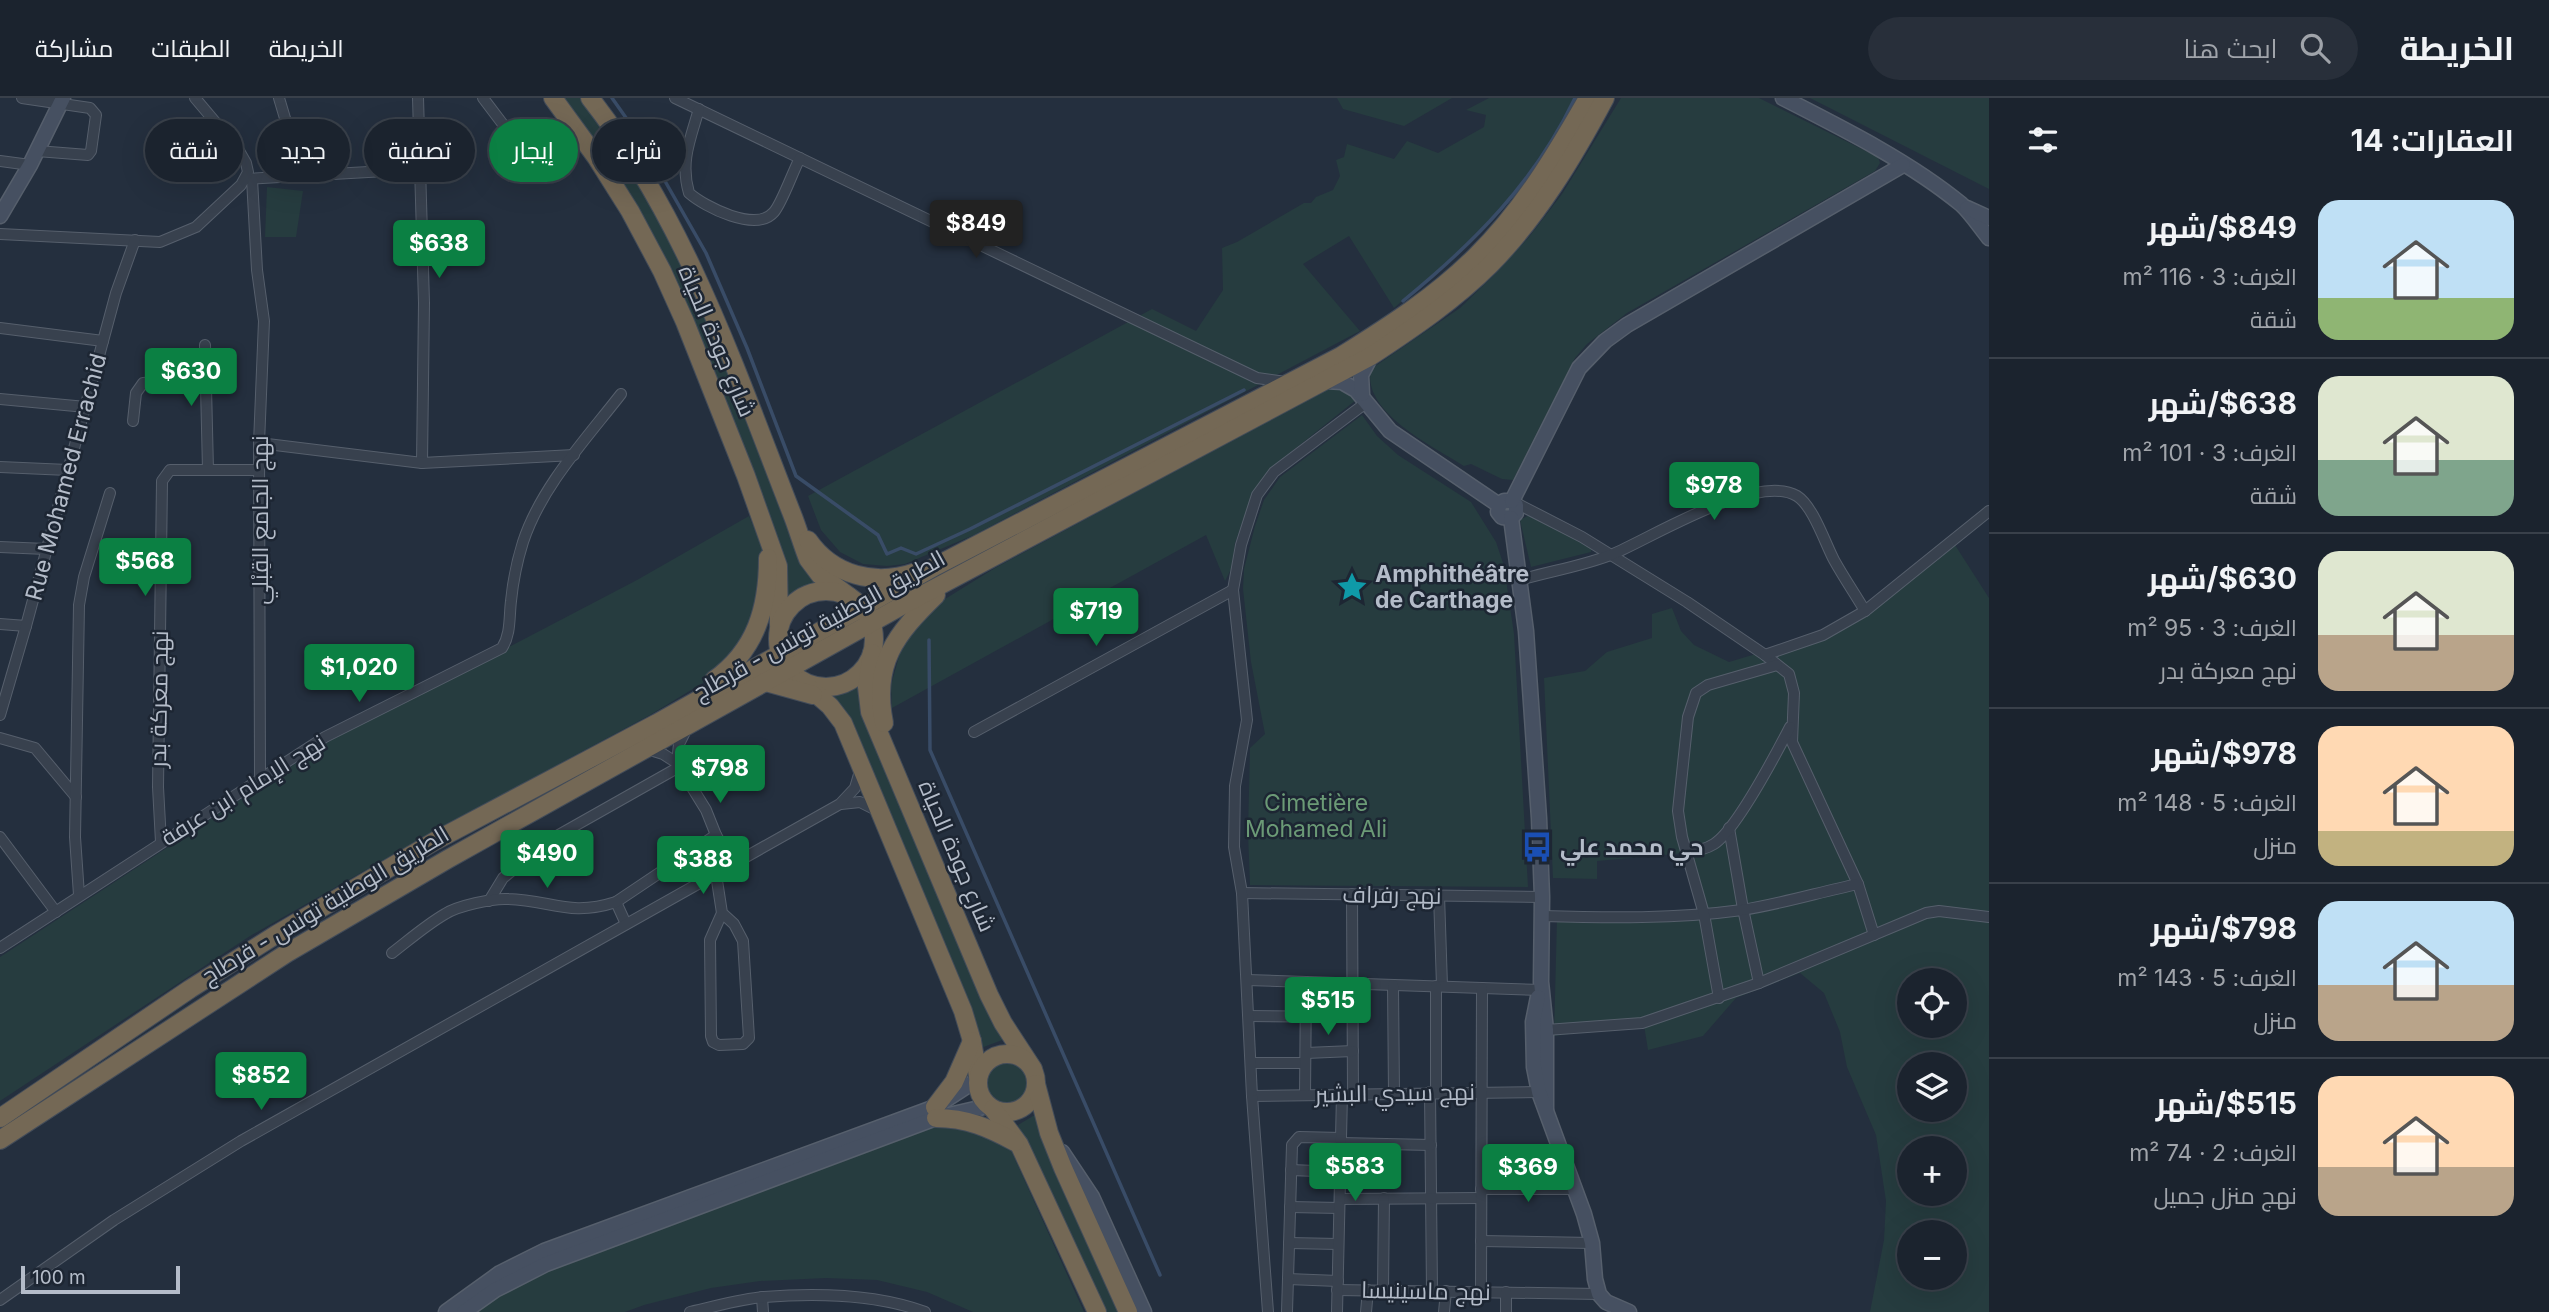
<!DOCTYPE html>
<html lang="ar">
<head>
<meta charset="utf-8">
<style>
  body { margin:0; font-family:Inter,Cairo,sans-serif; background:#282f3a; color:#f1f3f6; direction:rtl; height:100vh; display:flex; flex-direction:column; font-size:26px; white-space:nowrap }
  * { box-sizing:border-box; margin:0 }
  p { font-size:23px; color:#a0a4aa }
  .icon { flex:none; width:38px; height:38px; fill:none; stroke:currentColor; stroke-width:2; stroke-linecap:round; stroke-linejoin:round }
  .map { position:relative; flex:1; overflow:hidden; direction:ltr }
  .side { display:flex; flex-direction:column; background:#1b232e; width:560px }
  .side>* { flex:none }
  .top-card { position:absolute; left:21px; top:21px; width:665px; height:63px; direction:rtl; display:flex; gap:14px }
  .buttons { position:absolute; left:1897px; top:870px; display:grid; gap:14px }
  .buttons a { display:grid; place-items:center; width:70px; height:70px; border-radius:50%; background:#1b232e; box-shadow:0 7px 28px #0002,0 0 0 2px #39404a; font-size:35px }
  .scale { position:absolute; left:21px; bottom:18px; width:159px; box-sizing:border-box; padding-left:7px; border:4px solid #b4bcc9; border-top:0; font-size:19px; line-height:24px; white-space:nowrap; color:#b4bcc9; -webkit-text-stroke:5px #1d2633; paint-order:stroke }
  .price { position:absolute; translate:-50% -60px; padding:0 16px; border-radius:7px; background:#0b8043; color:#fff; font-size:23px; line-height:46px; filter:drop-shadow(0 2px 4px #0008) }
  .price::after { content:''; position:absolute; left:50%; top:42px; width:21px; height:16px; margin-left:-10px; background:inherit; clip-path:polygon(0 0,100% 0,50% 100%) }
  .price.active { background:#222; color:#fff }
  ul { padding:0; list-style:none }
  li { display:flex; align-items:center; gap:21px; height:175px; padding:0 35px }
  li+li { border-top:2px solid #39404a }
  li span { display:grid; place-items:center; flex:none; width:196px; height:140px; border-radius:21px; color:#555 }
  li>.icon { margin-inline-start:auto }
  span .icon { width:84px; height:84px; fill:#fffc; stroke-width:1 }
  li b { font-size:30px }
  h2 { display:flex; justify-content:space-between; align-items:center; height:84px; padding:0 35px; font-size:30px }
  .tag { padding:0 24px; border-radius:32px; background:#1b232e; box-shadow:0 7px 28px #0002,0 0 0 2px #39404a; font-size:24px; line-height:63px }
  .tag.active { background:#0b8043; color:#fff }
  header { display:flex; align-items:center; gap:42px; box-sizing:border-box; height:98px; padding:0 35px; background:#1b232e; border-bottom:2px solid #39404a }
  header strong { font-size:33px }
  nav { display:flex; gap:38px; margin-inline-start:auto; font-size:24px }
  .search { width:490px; height:63px; background:#282f3a; display:flex; align-items:center; gap:18px; box-sizing:border-box; padding:0 24px; border-radius:38px; color:#a0a4aa; font-size:26px }
  main { display:flex; flex:1; min-height:0 }
  .map>svg:first-child { display:block }
</style>
</head>
<body>
<header>
<strong>الخريطة</strong>
<div class="search"><svg class="icon" aria-label="search" viewBox="0 0 24 24"><circle cx="10" cy="10" r="6"/><path d="M15 15l6 6"/></svg>ابحث هنا</div>
<nav><a>الخريطة</a><a>الطبقات</a><a>مشاركة</a></nav>
</header>
<main>
<section class="side">
<h2>العقارات: 14<svg class="icon" aria-label="filters" viewBox="0 0 24 24"><path d="M4 7h16M4 17h16"/><circle cx="9" cy="7" r="2"/><circle cx="15" cy="17" r="2"/></svg></h2>
<ul>
<li><span style="background:linear-gradient(#bfe0f5 70%,#8fb573 0)"><svg class="icon" aria-label="home" viewBox="0 0 24 24"><path d="M3 11l9-7 9 7M6 9v11h12V9"/></svg></span><div><b>$849/شهر</b><p>الغرف: 3 · 116 m²</p><p>شقة</p></div></li>
<li><span style="background:linear-gradient(#dfe7d0 60%,#7fa58c 0)"><svg class="icon" aria-label="home" viewBox="0 0 24 24"><path d="M3 11l9-7 9 7M6 9v11h12V9"/></svg></span><div><b>$638/شهر</b><p>الغرف: 3 · 101 m²</p><p>شقة</p></div></li>
<li><span style="background:linear-gradient(#dfe7d0 60%,#b9a48a 0)"><svg class="icon" aria-label="home" viewBox="0 0 24 24"><path d="M3 11l9-7 9 7M6 9v11h12V9"/></svg></span><div><b>$630/شهر</b><p>الغرف: 3 · 95 m²</p><p>نهج معركة بدر</p></div></li>
<li><span style="background:linear-gradient(#ffd9b3 75%,#c2b280 0)"><svg class="icon" aria-label="home" viewBox="0 0 24 24"><path d="M3 11l9-7 9 7M6 9v11h12V9"/></svg></span><div><b>$978/شهر</b><p>الغرف: 5 · 148 m²</p><p>منزل</p></div></li>
<li><span style="background:linear-gradient(#bfe0f5 60%,#b9a48a 0)"><svg class="icon" aria-label="home" viewBox="0 0 24 24"><path d="M3 11l9-7 9 7M6 9v11h12V9"/></svg></span><div><b>$798/شهر</b><p>الغرف: 5 · 143 m²</p><p>منزل</p></div></li>
<li><span style="background:linear-gradient(#ffd9b3 65%,#b9a48a 0)"><svg class="icon" aria-label="home" viewBox="0 0 24 24"><path d="M3 11l9-7 9 7M6 9v11h12V9"/></svg></span><div><b>$515/شهر</b><p>الغرف: 2 · 74 m²</p><p>نهج منزل جميل</p></div></li>
</ul>
</section>
<div class="map">
<svg width="1989" height="1214" viewBox="0 0 1989 1214">
  <rect width="100%" height="100%" fill="#242f3e"/>
  <!-- green -->
  <g fill="#263c3f" fill-rule="evenodd">
    <polygon points="561,0 582,0 648,100 705,215 797,456 817,487 787,501 783,463 691,222"/>
    <polygon points="1337,0 1452,0 1404,28 1343,11"/>
    <path d="M1489 0H1574C1528 91 1471 145 1394 210L1349 138 1303 166 1360 233 974 437 905 466 887 468 863 466 840 454 821 432 808 398 1152 211 1196 233 1223 192 1222 150 1237 144 1304 105H1311L1316 99 1333 92 1340 78 1336 62 1344 59 1347 46 1394 61 1407 43 1438 55 1484 29 1486 17 1466 12Z"/>
    <path d="M1621 0H1759L1878 59 1880 65 1875 73 1627 215 1587 246 1575 260 1513 382 1502 381 1471 366 1464 368C1434 349 1361 314 1371 271L1460 210 1496 175 1529 139 1562 96Z"/>
    <polygon points="1810,0 1989,0 1989,91"/>
    <polygon points="267,89 303,93 296,139 265,139"/>
    <path d="M1331 289C1343 289 1350 292 1356 302L1271 370 1253 395 1235 445 1232 469 1225 483 1206 437 892 610 891 587 902 548 915 525 937 506 995 470Z"/>
    <polygon points="1362,317 1377,338 1398,357 1471,404 1496,444 1504,468 1514,536 1528,789 1250,787 1248,735 1250,650 1265,636 1251,564 1243,491 1244,471 1255,428 1264,402 1280,379"/>
    <polygon points="1529,417 1539,419 1592,446 1591,454 1531,469 1520,422"/>
    <polygon points="749,418 765,455 752,538 724,572 650,617 429,736 250,838 0,1003 0,859 333,641 637,482"/>
    <path d="M1955 447 1989 500V1214H1870L1884 1142 1886 1103 1876 1037 1847 969 1840 934 1824 895 1800 875 1736 900 1703 938 1648 952 1644 927 1554 938 1557 820 1700 817 1685 755 1597 763V781L1553 780 1544 580 1585 573 1607 554 1652 540V516L1672 510 1681 533 1694 547 1729 564 1802 542 1830 530 1934 465ZM1909 882H1955V928H1909ZM1909 966H1955V1012H1909ZM1909 1050H1955V1096H1909ZM1909 1134H1955V1180H1909Z"/>
    <polygon points="862,585 1005,941 981,950 977,927 876,687 831,598 848,593"/>
    <circle cx="1007" cy="984" r="23"/>
    <polygon points="1038,1015 1124,1214 1105,1214 1018,1027"/>
    <polygon points="945,1027 974,1031 1010,1050 1084,1214 973,1214 927,1194 877,1182 826,1180 760,1183 711,1190 644,1207 625,1214 468,1214 506,1188 914,1033"/>
  </g>
  <g fill="none" stroke-linecap="round" stroke-linejoin="round">
    <!-- stream -->
    <g stroke="#394c67" stroke-width="3.5">
      <polyline points="612,0 641,41 706,155 747,250 796,378 878,437 887,456 901,450 916,456 970,431 1244,292"/>
      <path d="M1403 203C1474 145 1535 84 1575 0"/>
      <polyline points="929,542 930,652 1160,1177"/>
    </g>
    <!-- street casing -->
    <g stroke="#565f6c" stroke-width="12">
      <g id="street">
        <polyline points="22,0 90,10 96,17 91,53 88,57 37,53"/>
        <polyline points="279,0 295,54 310,78"/>
        <polyline points="418,0 424,205 422,365"/>
        <polyline points="483,0 530,62"/>
        <polyline points="675,0 1257,280 1286,284"/>
        <path d="M699 11C690 42 680 64 689 95 705 109 756 135 774 114 782 105 793 73 800 60"/>
        <polyline points="0,63 30,67"/>
        <polyline points="247,81 421,71"/>
        <polyline points="252,81 257,172 264,223 259,345 260,680"/>
        <polyline points="0,136 160,144 196,129 241,87 248,74 246,65 238,51 195,0"/>
        <polyline points="0,230 103,243"/>
        <polyline points="205,247 208,372"/>
        <polyline points="0,301 86,309"/>
        <polyline points="133,323 136,295 143,285 206,280"/>
        <polyline points="259,345 422,365 574,357"/>
        <polyline points="0,369 68,372"/>
        <polyline points="1514,404 1582,439 1687,504 1765,557 1789,576 1794,595 1792,644 1858,786"/>
        <polyline points="0,449 46,451"/>
        <path d="M1520 482C1550 473 1584 468 1613 456 1653 439 1757 374 1797 398 1813 408 1825 445 1834 462 1844 480 1855 496 1865 513"/>
        <polyline points="0,526 26,528"/>
        <polyline points="1765,557 1823,537 1865,513 1989,413"/>
        <polyline points="0,617 26,528 116,195 135,142"/>
        <polyline points="974,634 1233,492"/>
        <polyline points="0,640 35,650 76,699"/>
        <polyline points="647,651 663,656 677,665 706,712 716,737 733,767"/>
        <polyline points="677,665 679,646 686,632"/>
        <polyline points="841,706 860,704 876,712"/>
        <polyline points="1729,730 1743,811 1759,885"/>
        <polyline points="0,739 56,814"/>
        <polyline points="161,744 158,689 162,383 170,372 259,372"/>
        <path d="M1688 753C1697 753 1706 751 1714 746 1736 732 1777 654 1790 629"/>
        <polyline points="716,776 722,815 710,842 711,938 713,944 719,947 743,946 749,940 743,843 734,826 722,815"/>
        <polyline points="1242,795 1542,799"/>
        <polyline points="1352,796 1353,996"/>
        <polyline points="79,797 75,739 79,507 84,479 110,395"/>
        <polyline points="1439,797 1442,888"/>
        <polyline points="489,803 503,780 548,743 679,669"/>
        <polyline points="616,804 626,826"/>
        <path d="M1542 818C1608 820 1676 821 1742 812 1781 806 1820 794 1858 786L1874 837"/>
        <path d="M0 850 325 639 502 550C511 536 509 519 511 503 513 483 517 463 523 444 541 389 586 341 621 296"/>
        <path d="M392 855C409 842 426 827 445 816 457 808 493 800 508 801 551 802 569 819 616 804L716 737"/>
        <polyline points="1247,882 1542,892"/>
        <polyline points="1393,887 1394,995"/>
        <polyline points="1719,900 1704,816 1682,739 1678,713 1688,619 1696,595 1708,587 1777,567"/>
        <polyline points="1249,918 1353,919"/>
        <polyline points="1546,932 1642,925 1759,885 1926,815 1939,813 1989,819"/>
        <polyline points="1306,955 1353,953"/>
        <polyline points="1251,965 1305,965"/>
        <polyline points="1430,994 1432,1193"/>
        <polyline points="1436,994 1436,888"/>
        <polyline points="1305,997 1306,884"/>
        <polyline points="1252,998 1539,994"/>
        <polyline points="1341,1045 1431,1047"/>
        <polyline points="1291,1072 1340,1074"/>
        <polyline points="1481,1091 1575,1091"/>
        <polyline points="1340,1101 1481,1100"/>
        <polyline points="1290,1109 1339,1110"/>
        <polyline points="1481,1143 1592,1145"/>
        <polyline points="1289,1145 1338,1146"/>
        <polyline points="1288,1181 1338,1183"/>
        <polyline points="1337,1192 1599,1196"/>
        <polyline points="1383,1192 1384,1100"/>
        <polyline points="1481,1194 1482,890"/>
        <polyline points="762,1199 763,1214"/>
        <polyline points="0,1202 114,1122 241,1043 840,706 855,690 860,673"/>
        <path d="M690 1214C714 1209 739 1201 764 1199 815 1195 876 1196 925 1214"/>
        <polyline points="1268,1214 1252,998 1242,795 1234,749 1235,688 1247,622 1233,492 1241,447 1257,397 1274,374 1367,304"/>
        <polyline points="1287,1214 1292,1047 1299,1039 1341,1040"/>
        <polyline points="1337,1214 1342,996"/>
        <polyline points="1366,1214 1368,1192"/>
        <polyline points="1444,1214 1446,1193"/>
        <polyline points="1506,1214 1506,1194"/>
      </g>
    </g>
    <!-- secondary casing -->
    <g stroke="#565f6c" stroke-width="17">
      <g id="secondary">
        <path d="M1783 0C1842 30 1910 64 1961 106 1971 115 1980 129 1989 140"/>
        <polyline points="1967,110 1989,120"/>
        <polyline points="0,118 30,67 63,0"/>
        <polyline points="1326,283 1342,284 1356,292 1390,333 1499,407 1498,414 1502,419 1511,420 1516,415 1516,407 1512,403 1504,403 1499,407"/>
        <polyline points="1362,296 1361,277 1371,258"/>
        <polyline points="1512,403 1579,270 1605,243 1627,227 1903,67"/>
        <polyline points="1511,420 1526,533 1539,720 1542,799 1541,884 1546,932 1546,1011"/>
        <polyline points="1538,899 1533,924 1534,969 1539,994 1584,1116 1592,1145 1595,1181 1599,1196 1606,1204 1629,1214"/>
        <polyline points="1062,1054 1092,1099 1144,1214"/>
        <polyline points="446,1214 500,1175 544,1153 935,1009 978,981"/>
        <polyline points="464,1214 495,1192 546,1166 936,1020 988,1008"/>
      </g>
    </g>
    <!-- highway casing -->
    <g stroke="#434c59" stroke-width="20">
      <g id="highway">
        <polyline points="553,0 596,59 630,113 662,173 685,224 746,378 778,468 779,527"/>
        <path d="M590 0C686 122 736 273 792 416 798 431 802 446 808 461L820 477 850 499"/>
        <path d="M808 442C833 478 875 488 916 474"/>
        <circle cx="826" cy="541" r="48"/>
        <polyline points="872,555 867,589 870,614 989,897 1003,925 1033,971"/>
        <path d="M714 582C756 552 768 510 768 460"/>
        <polyline points="801,583 830,608 843,625 963,913 972,943 978,978"/>
        <polyline points="766,584 813,597"/>
        <path d="M884 625C872 565 896 536 936 497"/>
        <circle cx="1007" cy="985" r="29"/>
        <polyline points="1036,986 1049,1035 1063,1070 1128,1214"/>
        <polyline points="935,1009 954,984 972,943"/>
        <polyline points="993,1011 1019,1046 1097,1214"/>
        <path d="M0 1020 190 891 277 836 435 743 657 625 936 468 1341 258C1389 228 1436 198 1476 158 1522 113 1556 56 1588 0"/>
        <path d="M936 1020C967 1020 989 1030 1015 1044"/>
        <path d="M0 1042 287 855 448 761 905 506 1371 258C1412 231 1455 202 1490 167 1538 118 1573 60 1605 0"/>
      </g>
    </g>
    <!-- street -->
    <use href="#street" stroke="#38414e" stroke-width="10"/>
    <!-- secondary -->
    <use href="#secondary" stroke="#465061" stroke-width="14"/>
    <!-- highway -->
    <use href="#highway" stroke="#746855" stroke-width="18"/>
  </g>
  <!-- icons -->
  <defs>
    <g id="sight-bare" transform="scale(2.415)"><path d="M0-6L1.8-2.2L6-1.7L2.9 1.2L3.7 5.4L0 3.3L-3.7 5.4L-2.9 1.2L-6-1.7L-1.8-2.2Z" fill="#0f9aa8" stroke="#1d2633" stroke-width="2.5" paint-order="stroke"/></g>
    <g id="bus-bare" transform="scale(2.415)"><path d="M-5-6H5V4H4V6H2V4H-2V6H-4V4H-5ZM-3.5-4V0h7V-4ZM-3.5 1.2v1.5H-2V1.2ZM2 1.2v1.5H3.5V1.2Z" fill="#1a4fb4" stroke="#1d2633" stroke-width="2.5" paint-order="stroke"/></g>
  </defs>
  <g fill-rule="evenodd">
    <use href="#sight-bare" x="1352" y="489"/>
    <use href="#bus-bare" x="1537" y="749"/>
  </g>
  <g text-anchor="middle" stroke-width="5" stroke-linejoin="round" paint-order="stroke">
    <!-- street labels -->
    <g font-size="23" fill="#b4bcc9" stroke="#1d2633">
      <text transform="translate(717 243) rotate(67)" y="8">شارع جودة الحياة</text>
      <text transform="translate(66 379) rotate(-75)" y="8">Rue Mohamed Errachid</text>
      <text transform="translate(260 422) rotate(-90)" y="8">نهج الجامع القِبْلي</text>
      <text transform="translate(819 527) rotate(-29)" y="8">الطريق الوطنية تونس - قرطاج</text>
      <text transform="translate(159 601) rotate(-89)" y="8">نهج معركة بدر</text>
      <text transform="translate(243 692) rotate(-32)" y="8">نهج الإمام ابن عرفة</text>
      <text transform="translate(957 758) rotate(67)" y="8">شارع جودة الحياة</text>
      <text transform="translate(1392 797) rotate(1)" y="8">نهج رفراف</text>
      <text transform="translate(325 807) rotate(-31)" y="8">الطريق الوطنية تونس - قرطاج</text>
      <text transform="translate(1395 995) rotate(-1)" y="8">نهج سيدي البشير</text>
      <text transform="translate(1426 1193) rotate(1)" y="8">نهج ماسينيسا</text>
    </g>
    <!-- poi labels -->
    <g font-size="23" font-weight="bold" fill="#b4bcc9" stroke="#1d2633" text-anchor="start">
      <text x="1375" y="484">Amphithéâtre<tspan x="1375" dy="26">de Carthage</tspan></text>
      <text x="1560" y="757">حي محمد علي</text>
    </g>
    <!-- park labels -->
    <g font-size="23" fill="#6b9a76" stroke="#1d2633">
      <text x="1316" y="713">Cimetière<tspan x="1316" dy="26">Mohamed Ali</tspan></text>
    </g>
  </g>
</svg>
<div class="buttons">
<a><svg class="icon" aria-label="locate" viewBox="0 0 24 24"><circle cx="12" cy="12" r="6"/><path d="M12 2v4M12 18v4M2 12h4M18 12h4"/></svg></a>
<a><svg class="icon" aria-label="layers" viewBox="0 0 24 24"><path d="M12 4l9 5-9 5-9-5zM3 14l9 5 9-5"/></svg></a>
<a>+</a>
<a>−</a>
</div>
<div class="scale">100 m</div>
<b class="price active" style="left:976px;top:162px">$849</b>
<b class="price" style="left:439px;top:182px">$638</b>
<b class="price" style="left:191px;top:310px">$630</b>
<b class="price" style="left:1714px;top:424px">$978</b>
<b class="price" style="left:145px;top:500px">$568</b>
<b class="price" style="left:1096px;top:550px">$719</b>
<b class="price" style="left:359px;top:606px">$1,020</b>
<b class="price" style="left:720px;top:707px">$798</b>
<b class="price" style="left:547px;top:792px">$490</b>
<b class="price" style="left:703px;top:798px">$388</b>
<b class="price" style="left:1328px;top:939px">$515</b>
<b class="price" style="left:261px;top:1014px">$852</b>
<b class="price" style="left:1355px;top:1105px">$583</b>
<b class="price" style="left:1528px;top:1106px">$369</b>
<div class="top-card">
<a class="tag">شراء</a>
<a class="tag active">إيجار</a>
<a class="tag">تصفية</a>
<a class="tag">جديد</a>
<a class="tag">شقة</a>
</div>
</div>
</main>
</body>
</html>
